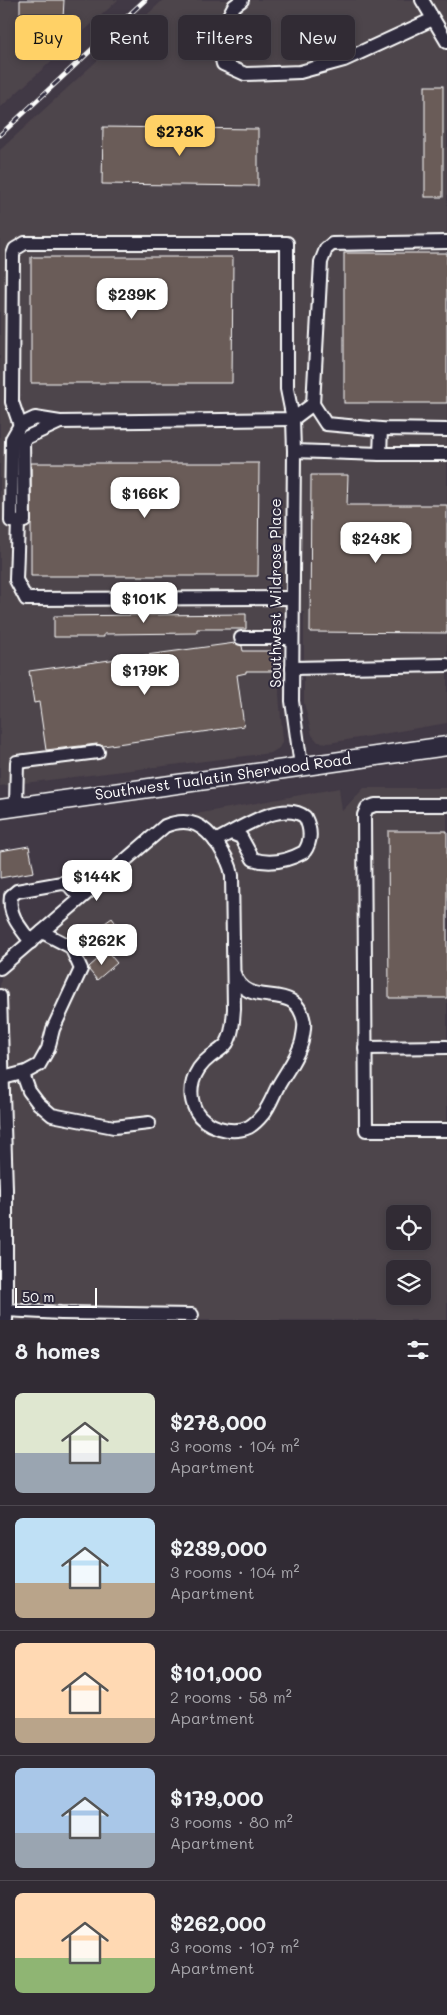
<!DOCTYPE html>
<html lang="en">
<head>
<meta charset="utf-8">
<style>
  body { margin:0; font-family:Mali,sans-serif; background:#39333c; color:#f1f3f6; height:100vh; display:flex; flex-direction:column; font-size:19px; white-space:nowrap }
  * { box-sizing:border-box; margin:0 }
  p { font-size:16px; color:#a8a7ac }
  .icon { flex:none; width:28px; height:28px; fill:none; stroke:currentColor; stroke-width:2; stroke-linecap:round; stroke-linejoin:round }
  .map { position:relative; height:1320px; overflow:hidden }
  .side { display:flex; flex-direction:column; background:#312b34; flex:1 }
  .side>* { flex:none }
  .banner { position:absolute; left:15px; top:15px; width:418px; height:45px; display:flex; gap:10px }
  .controls { position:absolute; left:386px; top:1205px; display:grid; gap:10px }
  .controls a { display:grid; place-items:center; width:45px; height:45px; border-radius:8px; background:#312b34; box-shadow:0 2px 8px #0003,0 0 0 1px #4c474f; font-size:25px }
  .scale { position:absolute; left:15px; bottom:12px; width:82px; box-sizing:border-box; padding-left:5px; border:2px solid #fff; border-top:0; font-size:14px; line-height:18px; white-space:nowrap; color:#fff; -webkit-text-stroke:4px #2f2a3d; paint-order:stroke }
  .price { position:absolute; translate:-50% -42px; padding:0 11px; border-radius:10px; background:#fff; color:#222; font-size:16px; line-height:32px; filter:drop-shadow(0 1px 2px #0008) }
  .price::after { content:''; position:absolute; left:50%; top:30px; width:15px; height:11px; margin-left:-8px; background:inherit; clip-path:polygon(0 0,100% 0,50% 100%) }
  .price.active { background:#ffd166; color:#111 }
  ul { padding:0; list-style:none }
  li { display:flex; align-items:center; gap:15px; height:125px; padding:0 15px }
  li+li { border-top:1px solid #4c474f }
  li span { display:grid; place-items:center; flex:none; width:140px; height:100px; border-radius:8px; color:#555 }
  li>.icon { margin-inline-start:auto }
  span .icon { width:60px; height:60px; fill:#fffc; stroke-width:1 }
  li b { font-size:21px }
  h2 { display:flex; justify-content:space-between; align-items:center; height:60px; padding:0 15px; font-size:21px }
  .pill { padding:0 18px; border-radius:8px; background:#312b34; box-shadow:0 2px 8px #0003,0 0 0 1px #4c474f; font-size:18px; line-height:45px }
  .pill.active { background:#ffd166; color:#111 }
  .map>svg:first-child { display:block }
</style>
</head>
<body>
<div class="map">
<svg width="447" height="1320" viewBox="0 0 447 1320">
  <rect width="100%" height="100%" fill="#413945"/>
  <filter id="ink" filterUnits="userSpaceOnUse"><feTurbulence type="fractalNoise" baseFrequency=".02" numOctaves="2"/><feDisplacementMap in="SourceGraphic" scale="10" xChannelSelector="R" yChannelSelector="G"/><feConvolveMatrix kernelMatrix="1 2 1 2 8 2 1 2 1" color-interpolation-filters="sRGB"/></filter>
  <g filter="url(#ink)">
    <!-- built -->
    <g fill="#4d444b" fill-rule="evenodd">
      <polygon points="0,0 118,0 0,108"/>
      <polygon points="163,0 447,0 447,723 329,743 318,742 312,735 304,703 304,612 279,612 279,695 283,740 279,748 271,753 0,786 0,150"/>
      <path d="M339 788 342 811 364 788H447V1320H0V986L3 965 195 814ZM395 1214H422V1241H395ZM395 1269H422V1296H395Z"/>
    </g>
    <!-- building -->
    <g fill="#6a5c58" stroke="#fff">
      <polygon points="20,0 64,0 63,19 20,19"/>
      <rect x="425" y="86" width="18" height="111"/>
      <polygon points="103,127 258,129 258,186 102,184"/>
      <rect x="344" y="253" width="103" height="150"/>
      <polygon points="31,257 233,257 232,383 31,383"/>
      <polygon points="31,463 259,463 258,576 31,576"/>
      <polygon points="311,475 348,475 347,505 447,505 447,633 310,632"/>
      <polygon points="246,614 246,629 197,629 197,633 104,634 104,637 54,637 54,616"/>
      <polygon points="235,643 242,646 243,651 275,651 275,671 246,671 246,673 237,675 244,726 103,746 97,744 46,750 39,702 34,703 29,671"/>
      <polygon points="388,831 447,831 447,998 389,998"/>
      <polygon points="29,846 34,872 0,878 0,851"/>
      <polygon points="112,918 120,929 99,944 91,933"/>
      <polygon points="107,951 117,963 97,980 89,970 89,967"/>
    </g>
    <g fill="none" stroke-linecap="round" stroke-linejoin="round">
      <!-- minor casing -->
      <g stroke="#fff" stroke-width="16">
        <g id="minor">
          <polyline points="242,0 234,6 217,38 223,64 245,74 300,72 344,60 433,19"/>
          <polyline points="422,0 447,42"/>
          <polyline points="313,404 326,424 381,429 447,430"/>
          <polyline points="20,425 12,402 13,255 15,249 25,243 287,243 287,389 293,419 294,451 292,701 301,766"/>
          <polyline points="294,451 380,454 447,454"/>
          <polyline points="380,454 381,429"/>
          <polyline points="18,522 24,521 23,439 60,422"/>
          <polyline points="292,598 26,599 16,580 18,522 11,521 12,439 20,425 35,418 60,422 293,419 313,404 321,262 326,249 332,244 447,242"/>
          <polyline points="241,638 292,638"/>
          <polyline points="292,668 447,665"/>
          <polyline points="447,805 375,805 367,808 364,815 366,1130 447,1130"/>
          <polyline points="16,806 17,762 98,752"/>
          <path d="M215 841C238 830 282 799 305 817 311 829 312 841 304 852 289 860 270 865 253 859L241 837 231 833"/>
          <path d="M31 942C20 927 8 915 11 896L17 891 62 883 68 884 80 898"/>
          <path d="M0 968 165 826C190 816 204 825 219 846 225 856 230 863 232 875L234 1009C233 1020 233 1033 227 1043 223 1049 215 1053 210 1057 193 1070 186 1091 196 1111 201 1120 210 1125 219 1128 229 1131 240 1131 249 1127 254 1124 259 1119 263 1114 269 1107 273 1096 277 1088 285 1073 298 1057 302 1041 303 1035 305 1027 304 1022 296 977 247 1013 234 973"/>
          <polyline points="0,996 6,1189 6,1320"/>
          <polyline points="365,1048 447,1047"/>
          <polyline points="23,1074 29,1091 38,1103 52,1115 114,1127 149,1123"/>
          <polyline points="3,1078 26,1072 39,1065 48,1049 53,1029 81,969 71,947 42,932"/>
          <polyline points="6,1310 61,1313 192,1315"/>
        </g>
      </g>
      <!-- highway casing -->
      <g stroke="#fff" stroke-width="21">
        <polyline id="highway" points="0,809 447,746"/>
      </g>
      <!-- minor -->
      <use href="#minor" stroke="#2f2a3d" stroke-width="12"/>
      <!-- highway -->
      <use href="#highway" stroke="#2f2a3d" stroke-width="18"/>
      <!-- rail casing -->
      <g stroke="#fff" stroke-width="5">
        <polyline id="rail" points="0,135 145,0"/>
      </g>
      <!-- rail -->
      <use href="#rail" stroke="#2f2a3d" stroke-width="3" stroke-dasharray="9" stroke-linecap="butt"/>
    </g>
  </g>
  <g text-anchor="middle" stroke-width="4" stroke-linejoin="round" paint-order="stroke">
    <!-- street labels -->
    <g font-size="15" fill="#fff" stroke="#2f2a3d">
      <text transform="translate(276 593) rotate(-90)" y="5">Southwest Wildrose Place</text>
      <text transform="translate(223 777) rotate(-8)" y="5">Southwest Tualatin Sherwood Road</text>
    </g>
  </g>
</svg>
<div class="controls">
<a><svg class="icon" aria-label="locate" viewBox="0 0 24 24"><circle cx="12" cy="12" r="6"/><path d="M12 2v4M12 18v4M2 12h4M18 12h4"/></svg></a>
<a><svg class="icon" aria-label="layers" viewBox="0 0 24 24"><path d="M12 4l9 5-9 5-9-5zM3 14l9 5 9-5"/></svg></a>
</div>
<div class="scale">50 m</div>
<b class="price active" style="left:180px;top:157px">$278K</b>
<b class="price" style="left:132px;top:320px">$239K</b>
<b class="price" style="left:145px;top:519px">$166K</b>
<b class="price" style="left:376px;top:564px">$243K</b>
<b class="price" style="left:144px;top:624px">$101K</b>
<b class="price" style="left:145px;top:696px">$179K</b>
<b class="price" style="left:97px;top:902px">$144K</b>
<b class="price" style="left:102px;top:966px">$262K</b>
<div class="banner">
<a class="pill active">Buy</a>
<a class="pill">Rent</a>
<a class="pill">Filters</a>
<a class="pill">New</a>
</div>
</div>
<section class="side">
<h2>8 homes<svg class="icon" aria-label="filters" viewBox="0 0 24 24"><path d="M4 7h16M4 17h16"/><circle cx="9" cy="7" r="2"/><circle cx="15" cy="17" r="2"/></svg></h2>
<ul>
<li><span style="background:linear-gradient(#dfe7d0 60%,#9aa5b1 0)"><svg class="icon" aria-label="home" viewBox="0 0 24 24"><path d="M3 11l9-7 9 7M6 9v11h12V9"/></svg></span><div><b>$278,000</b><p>3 rooms · 104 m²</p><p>Apartment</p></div></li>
<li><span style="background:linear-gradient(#bfe0f5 65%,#b9a48a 0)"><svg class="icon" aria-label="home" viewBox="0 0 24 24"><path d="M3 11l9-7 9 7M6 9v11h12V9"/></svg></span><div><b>$239,000</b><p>3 rooms · 104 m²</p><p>Apartment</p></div></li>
<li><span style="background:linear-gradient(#ffd9b3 75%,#b9a48a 0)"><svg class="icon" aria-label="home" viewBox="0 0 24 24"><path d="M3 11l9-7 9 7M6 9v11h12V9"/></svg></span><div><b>$101,000</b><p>2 rooms · 58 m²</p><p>Apartment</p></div></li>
<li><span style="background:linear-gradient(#a9c7e8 65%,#9aa5b1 0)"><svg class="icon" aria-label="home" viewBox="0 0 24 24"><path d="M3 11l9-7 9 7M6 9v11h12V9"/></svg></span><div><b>$179,000</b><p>3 rooms · 80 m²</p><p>Apartment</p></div></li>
<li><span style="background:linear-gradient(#ffd9b3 65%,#8fb573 0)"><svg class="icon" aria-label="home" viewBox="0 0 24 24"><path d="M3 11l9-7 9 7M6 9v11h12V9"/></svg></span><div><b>$262,000</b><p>3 rooms · 107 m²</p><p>Apartment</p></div></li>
</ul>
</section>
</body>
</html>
